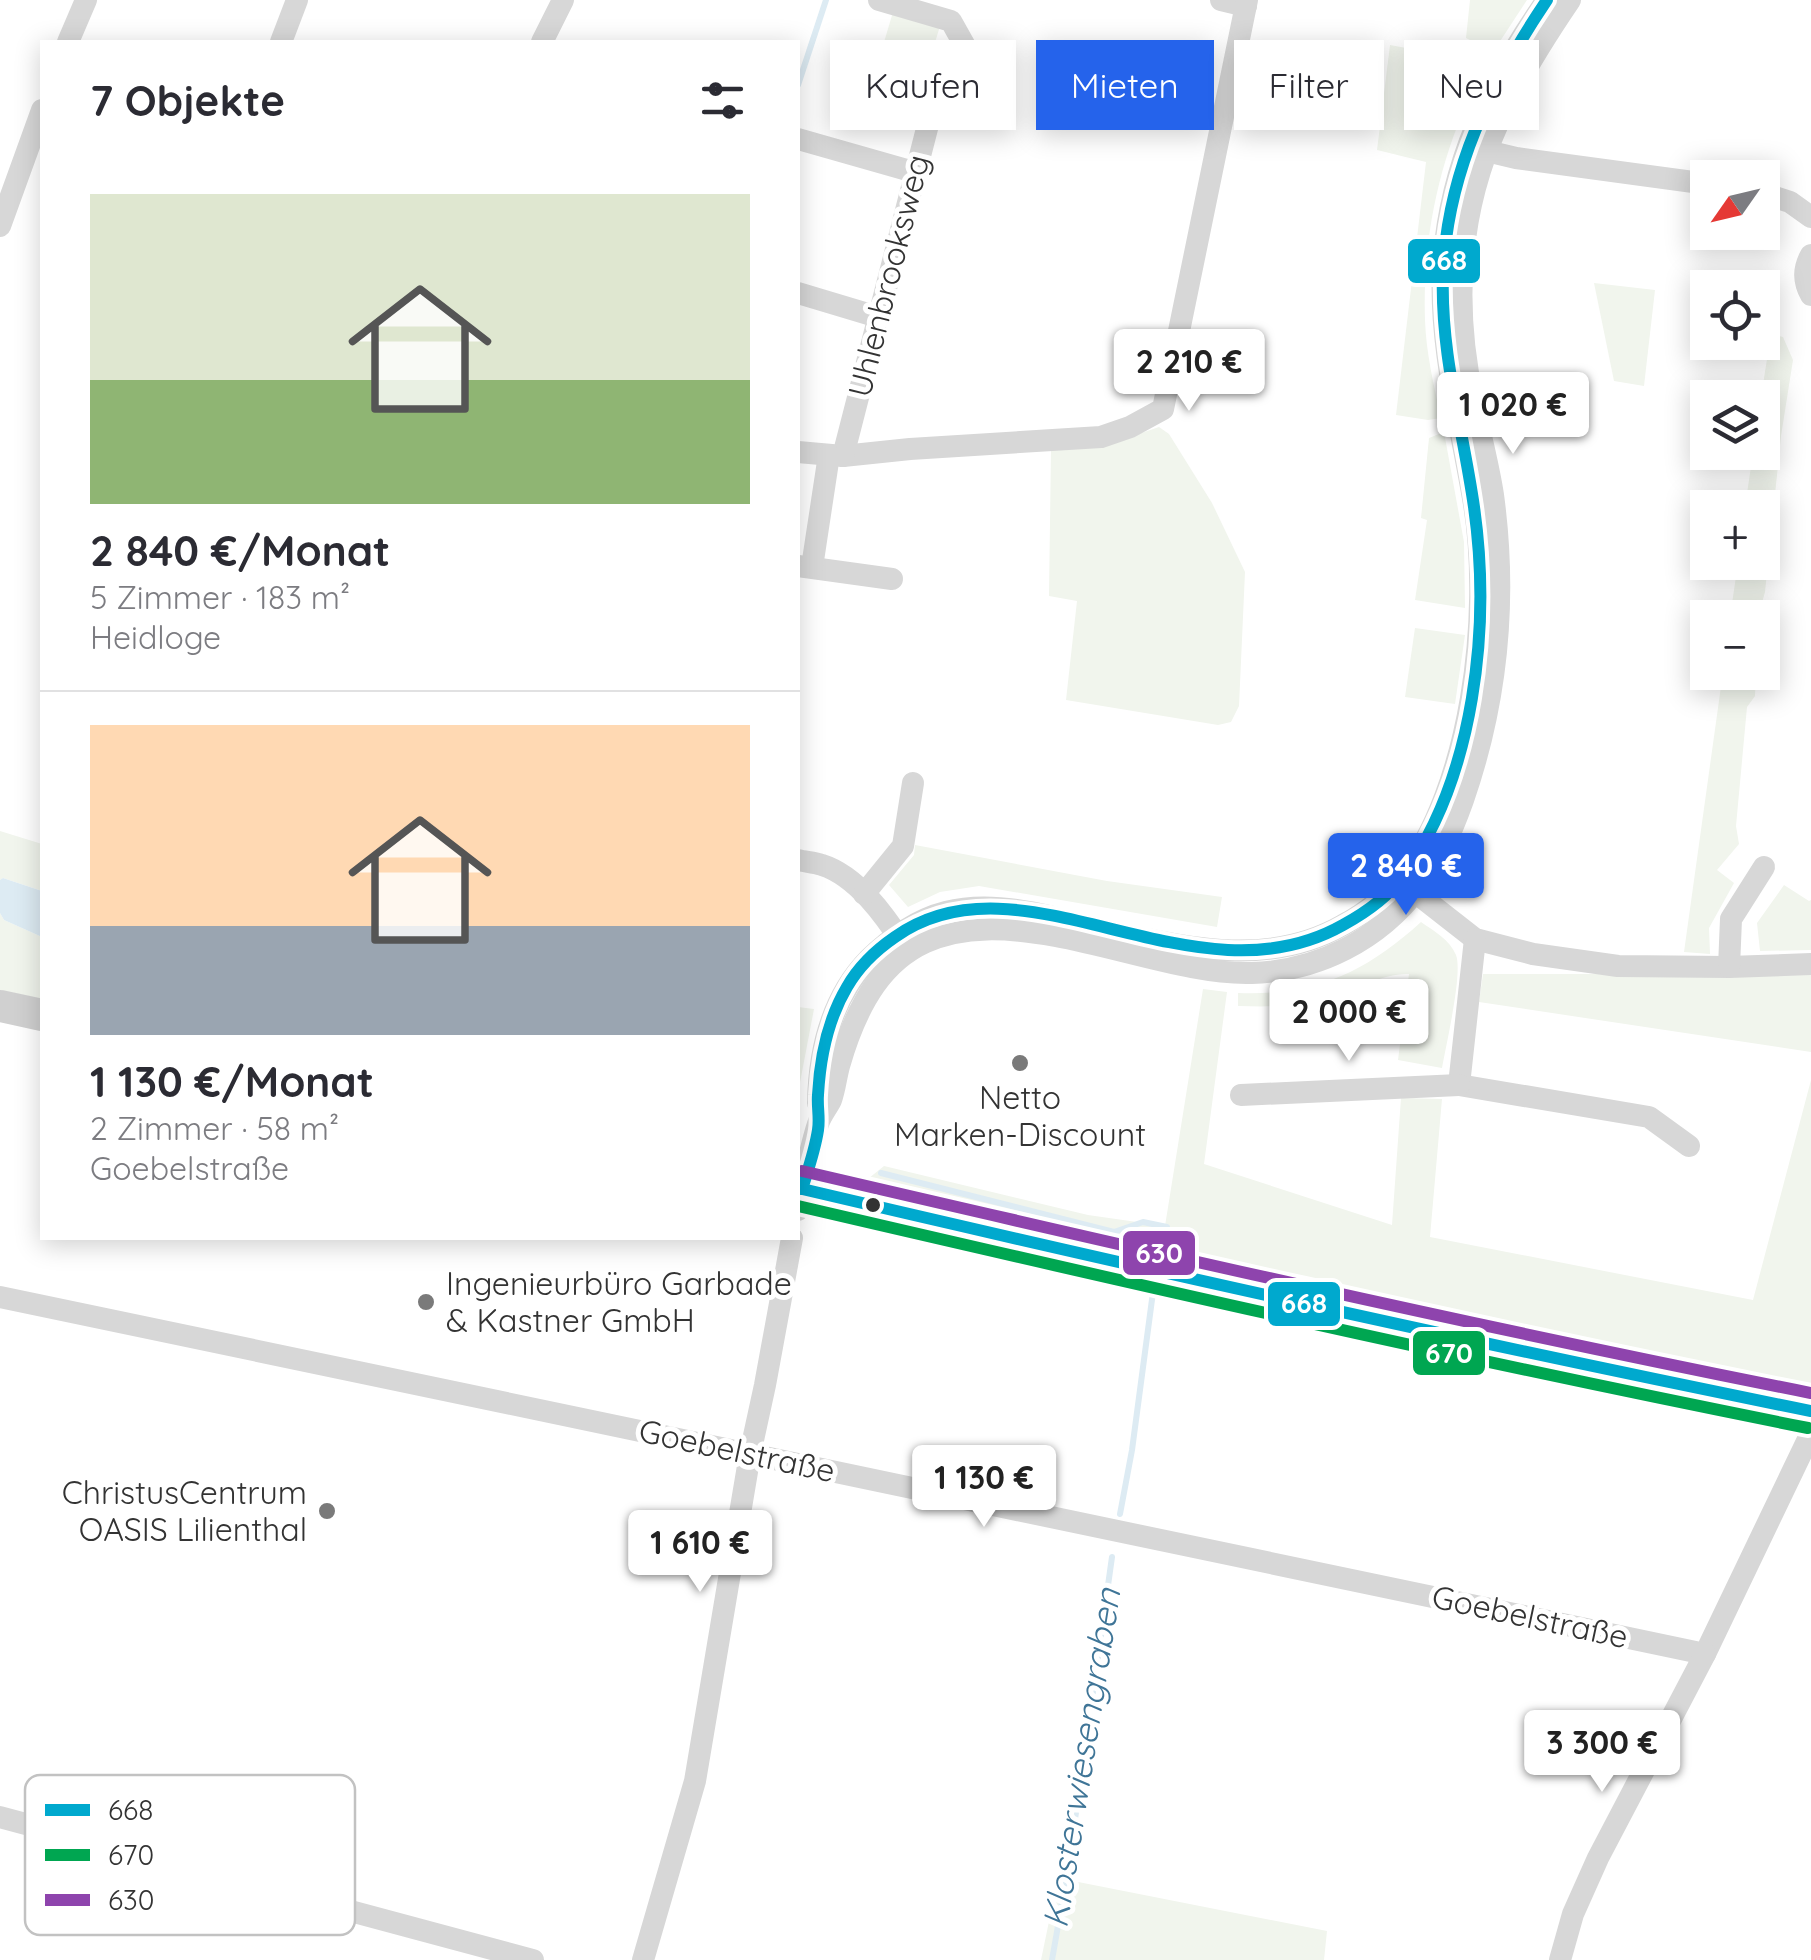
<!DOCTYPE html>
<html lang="de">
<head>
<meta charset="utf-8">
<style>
  body { margin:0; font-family:Quicksand,sans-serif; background:#f7f7f7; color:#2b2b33; height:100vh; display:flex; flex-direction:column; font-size:38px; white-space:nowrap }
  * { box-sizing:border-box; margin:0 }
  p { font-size:32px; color:#7c7c81 }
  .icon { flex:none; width:55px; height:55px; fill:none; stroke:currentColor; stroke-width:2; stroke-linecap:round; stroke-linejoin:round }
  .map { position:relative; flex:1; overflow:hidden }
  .side { position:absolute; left:40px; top:40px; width:760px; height:1200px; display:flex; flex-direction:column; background:#fff; border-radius:0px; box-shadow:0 5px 25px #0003 }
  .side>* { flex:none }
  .banner { position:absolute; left:830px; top:40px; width:830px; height:90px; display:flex; gap:20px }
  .needle { width:65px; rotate:236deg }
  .controls { position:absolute; left:1690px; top:160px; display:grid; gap:20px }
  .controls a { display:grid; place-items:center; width:90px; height:90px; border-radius:0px; background:#fff; box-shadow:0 5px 25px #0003; font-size:50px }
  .price { position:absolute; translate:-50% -85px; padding:0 22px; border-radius:10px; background:#fff; color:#222; font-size:32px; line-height:65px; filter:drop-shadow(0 2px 5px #0008) }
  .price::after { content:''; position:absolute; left:50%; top:60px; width:30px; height:22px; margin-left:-15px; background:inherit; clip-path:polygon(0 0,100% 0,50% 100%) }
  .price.on { background:#2563eb; color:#fff }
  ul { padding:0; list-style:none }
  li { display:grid; align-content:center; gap:20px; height:530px; padding:0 50px }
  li+li { border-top:2px solid #e1e1e2 }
  li span { display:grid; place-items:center; height:310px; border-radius:0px; color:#555 }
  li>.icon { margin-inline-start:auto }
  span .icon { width:180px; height:180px; fill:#fffc; stroke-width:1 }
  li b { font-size:42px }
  h2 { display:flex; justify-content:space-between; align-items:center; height:120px; padding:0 50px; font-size:42px }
  .pill { padding:0 35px; border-radius:0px; background:#fff; box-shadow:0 5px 25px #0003; font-size:35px; line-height:90px }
  .pill.on { background:#2563eb; color:#fff }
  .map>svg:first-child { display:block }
</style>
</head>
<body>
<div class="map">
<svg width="1811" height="1960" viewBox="0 0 1811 1960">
  <rect width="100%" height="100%" fill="#fff"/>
  <!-- green -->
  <g fill="#f1f5ed">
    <polygon points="1470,0 1527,0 1493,52 1466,38"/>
    <polygon points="893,12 940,26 920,92 873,79"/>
    <path d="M1390 45 1466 59 1484 69C1442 145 1422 233 1425 320 1426 353 1434 386 1441 418L1428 420 1396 415 1426 162 1377 150Z"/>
    <polygon points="1594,283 1655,290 1644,386 1614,381"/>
    <polygon points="1771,334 1783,337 1793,360 1781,436 1765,592 1758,617 1730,617 1738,563 1762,562 1762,508 1745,507 1753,453 1762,452 1761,397"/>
    <polygon points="1159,427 1169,434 1212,503 1245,572 1239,706 1231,722 1218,725 1066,700 1077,601 1049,596 1051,449 1109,444"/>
    <polygon points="1444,432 1464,542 1465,608 1415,600 1427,520 1421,518 1429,438"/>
    <polygon points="1415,628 1465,635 1455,704 1405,697"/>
    <polygon points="1723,672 1756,673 1755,696 1747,707 1736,826 1739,844 1717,870 1734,883 1709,928 1710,954 1684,952"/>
    <polygon points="0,831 42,844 42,891 3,878 0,880"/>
    <polygon points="915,845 1107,881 1222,897 1217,927 979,886 940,892 908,907 889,885 914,855"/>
    <polygon points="1784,885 1809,901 1811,900 1811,950 1760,951 1757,923"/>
    <polygon points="0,913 4,920 42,937 42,999 0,990"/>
    <path d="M1421 922C1434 931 1450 940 1456 955 1463 973 1446 1045 1442 1068L1398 1060 1409 974C1383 973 1358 989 1333 997 1301 1007 1271 1007 1238 1006V993C1314 996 1365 973 1421 922Z"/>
    <polygon points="1483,974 1811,974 1811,1052 1479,1002"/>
    <path d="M1203 989 1227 992 1204 1164 1392 1225 1401 1098 1442 1099 1430 1237 1753 1300 1811 1080V1394C1513 1342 1220 1264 925 1199L924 1191 869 1178 884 1166 1088 1215 1165 1226Z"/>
    <polygon points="798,1007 814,1009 798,1093"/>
    <polygon points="1058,1878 1327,1931 1324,1960 1041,1960"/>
  </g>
  <!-- water -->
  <polygon fill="#ddebf3" points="3,878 42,891 42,937 4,920 0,913 0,880"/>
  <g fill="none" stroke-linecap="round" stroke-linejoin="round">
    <!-- stream -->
    <g stroke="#ddebf3" stroke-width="6">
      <polyline points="798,85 826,0"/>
      <polyline points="881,1173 1114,1232 1143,1222 1167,1227"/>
      <polyline points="1120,1514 1132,1450 1153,1292"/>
      <polyline points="1052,1960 1068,1869 1112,1557"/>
    </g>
    <!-- street -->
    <g stroke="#d7d7d7" stroke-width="22">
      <polyline points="1221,0 1246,6"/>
      <polyline points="68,42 86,0"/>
      <polyline points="281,42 297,0"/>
      <polyline points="542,42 563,0"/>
      <polyline points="798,139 914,172"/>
      <polyline points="1474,148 1516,158 1708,184"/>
      <polyline points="1762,193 1790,202 1811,217"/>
      <polyline points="0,226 42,110"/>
      <path d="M1811 255C1803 269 1803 281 1811 295"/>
      <polyline points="798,293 878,317"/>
      <polyline points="798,452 843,456 910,449 1101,437 1130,427 1163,409 1247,0"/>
      <polyline points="843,456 941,74 965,46 951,21 879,0"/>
      <polyline points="798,566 892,579"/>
      <polyline points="812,567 829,455"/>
      <path d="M798 860C805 862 814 862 822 865 857 876 885 916 904 945"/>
      <polyline points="1406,885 1475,939 1533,954 1618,966 1729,967 1811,964"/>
      <polyline points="864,894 903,846 913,783"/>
      <polyline points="1475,939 1459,1085 1649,1117 1689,1146"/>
      <polyline points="1729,967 1731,919 1764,867"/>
      <polyline points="1241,1095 1459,1085"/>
      <path d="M818 1103C819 1051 832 997 869 959 890 938 918 919 946 912 981 903 1019 909 1053 917 1147 937 1253 977 1343 925 1365 913 1385 898 1401 878 1472 788 1492 615 1474 504 1461 425 1439 348 1443 267 1449 166 1490 81 1547 0"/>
      <path d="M798 1210C804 1182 809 1151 818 1124 821 1115 827 1108 831 1100 835 1089 836 1077 839 1066 847 1038 858 1009 875 985 960 865 1138 977 1252 973 1318 971 1379 940 1419 887 1439 862 1452 831 1463 800 1497 702 1507 598 1493 495 1488 462 1479 431 1473 399 1463 353 1459 305 1463 258 1471 157 1515 81 1570 0"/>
      <polyline points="0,1297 1705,1654 1811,1433"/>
      <polyline points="0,1817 533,1960"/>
      <polyline points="643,1960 695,1781 750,1454 765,1385 792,1238"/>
      <polyline points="1560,1960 1573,1914 1598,1858 1705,1654"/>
    </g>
    <!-- secondary -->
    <g stroke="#d0d0d0" stroke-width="32">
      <polyline points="0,1006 42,1015"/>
      <polyline points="798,1188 1068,1251 1666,1382 1811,1411"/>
    </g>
    <!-- bus-1 casing -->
    <g stroke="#fff" stroke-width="20">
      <g id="bus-1">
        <path d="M798 1188C1135 1267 1472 1343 1811 1411"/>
        <path d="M802 1189C808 1170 815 1150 818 1130 820 1118 817 1107 818 1095 820 1058 828 1019 847 987 859 966 876 950 895 937 1023 846 1193 1010 1343 925 1365 913 1388 897 1403 876 1475 776 1491 626 1474 507 1463 429 1440 353 1443 274 1447 172 1491 83 1547 0"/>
      </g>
    </g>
    <!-- bus-2 casing -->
    <g stroke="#fff" stroke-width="20">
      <path id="bus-2" d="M798 1206C1133 1284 1470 1361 1808 1428"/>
    </g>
    <!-- bus-3 casing -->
    <g stroke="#fff" stroke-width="20">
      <path id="bus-3" d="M802 1171C1137 1249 1473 1326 1811 1393"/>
    </g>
    <!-- bus-1 -->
    <use href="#bus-1" stroke="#00a9ce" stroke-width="12"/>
    <!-- bus-2 -->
    <use href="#bus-2" stroke="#00a651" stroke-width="12"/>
    <!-- bus-3 -->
    <use href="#bus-3" stroke="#8e44ad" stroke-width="12"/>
  </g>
  <!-- markers -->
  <g fill="#7a7a7a" stroke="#fff" stroke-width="4">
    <circle cx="1020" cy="1063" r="10"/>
    <circle cx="426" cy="1302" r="10"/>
    <circle cx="327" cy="1511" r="10"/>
  </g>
  <circle fill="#333" stroke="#fff" stroke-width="4" cx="873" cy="1205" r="9"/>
  <g text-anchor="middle" stroke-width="10" stroke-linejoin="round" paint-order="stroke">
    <!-- street labels -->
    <g font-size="32" fill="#333" stroke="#fff">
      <text transform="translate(889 276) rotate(-76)" y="11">Uhlenbrooksweg</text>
      <text transform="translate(737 1451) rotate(12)" y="11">Goebelstraße</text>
      <text transform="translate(1530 1617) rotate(12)" y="11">Goebelstraße</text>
    </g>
    <!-- poi labels -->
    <g font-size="32" fill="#333" stroke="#fff">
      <text x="1020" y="1109">Netto<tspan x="1020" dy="37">Marken-Discount</tspan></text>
      <text x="446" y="1295" text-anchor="start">Ingenieurbüro Garbade<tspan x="446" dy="37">&amp; Kastner GmbH</tspan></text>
      <text x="307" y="1504" text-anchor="end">ChristusCentrum<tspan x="307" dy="37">OASIS Lilienthal</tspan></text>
    </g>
    <!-- water labels -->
    <g font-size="35" font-style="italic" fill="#3f7597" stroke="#fff">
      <text transform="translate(1082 1758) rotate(-81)" y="12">Klosterwiesengraben</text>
    </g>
  </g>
  <!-- legend -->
  <rect x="25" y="1775" width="330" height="160" rx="15" fill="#fff" stroke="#c2c2c2" stroke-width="2.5"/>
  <rect x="45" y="1804" width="45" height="12" fill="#00a9ce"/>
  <rect x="45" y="1849" width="45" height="12" fill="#00a651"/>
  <rect x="45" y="1894" width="45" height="12" fill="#8e44ad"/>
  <g font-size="28" fill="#333">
    <text x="108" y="1820">668</text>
    <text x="108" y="1865">670</text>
    <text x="108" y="1910">630</text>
  </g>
  <g stroke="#fff" stroke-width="4">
    <rect x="1406" y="237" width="76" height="48" rx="10" fill="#00a9ce"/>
    <rect x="1121" y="1229" width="76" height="48" rx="10" fill="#8e44ad"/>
    <rect x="1266" y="1280" width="76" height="48" rx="10" fill="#00a9ce"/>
    <rect x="1411" y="1329" width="76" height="48" rx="10" fill="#00a651"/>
  </g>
  <g font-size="28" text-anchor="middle" font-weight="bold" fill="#fff">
    <text x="1444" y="270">668</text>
    <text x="1159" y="1263">630</text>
    <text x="1304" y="1313">668</text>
    <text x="1449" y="1363">670</text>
  </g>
</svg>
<div class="controls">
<a><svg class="needle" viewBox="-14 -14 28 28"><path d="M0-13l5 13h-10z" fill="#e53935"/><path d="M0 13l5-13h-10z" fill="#7c7c81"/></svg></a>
<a><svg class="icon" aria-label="locate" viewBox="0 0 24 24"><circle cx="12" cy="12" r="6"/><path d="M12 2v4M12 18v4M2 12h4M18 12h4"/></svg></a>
<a><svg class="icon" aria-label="layers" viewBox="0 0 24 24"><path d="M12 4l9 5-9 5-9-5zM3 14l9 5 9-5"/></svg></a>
<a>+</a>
<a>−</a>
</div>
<b class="price" style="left:1189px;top:414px">2 210 €</b>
<b class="price" style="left:1513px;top:457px">1 020 €</b>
<b class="price on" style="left:1406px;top:918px">2 840 €</b>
<b class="price" style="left:1349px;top:1064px">2 000 €</b>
<b class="price" style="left:984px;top:1530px">1 130 €</b>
<b class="price" style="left:700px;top:1595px">1 610 €</b>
<b class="price" style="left:1602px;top:1795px">3 300 €</b>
<div class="banner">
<a class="pill">Kaufen</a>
<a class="pill on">Mieten</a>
<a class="pill">Filter</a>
<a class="pill">Neu</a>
</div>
<section class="side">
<h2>7 Objekte<svg class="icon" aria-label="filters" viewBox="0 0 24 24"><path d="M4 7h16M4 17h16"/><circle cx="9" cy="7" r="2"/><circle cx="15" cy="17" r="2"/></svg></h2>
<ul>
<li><span style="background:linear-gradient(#dfe7d0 60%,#8fb573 0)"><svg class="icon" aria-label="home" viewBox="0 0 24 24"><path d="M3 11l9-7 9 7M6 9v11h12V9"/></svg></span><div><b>2 840 €/Monat</b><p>5 Zimmer · 183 m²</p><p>Heidloge</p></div></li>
<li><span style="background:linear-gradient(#ffd9b3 65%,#9aa5b1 0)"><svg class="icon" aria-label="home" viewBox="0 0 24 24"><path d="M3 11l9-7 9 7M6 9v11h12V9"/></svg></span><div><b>1 130 €/Monat</b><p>2 Zimmer · 58 m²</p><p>Goebelstraße</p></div></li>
</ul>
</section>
</div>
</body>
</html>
